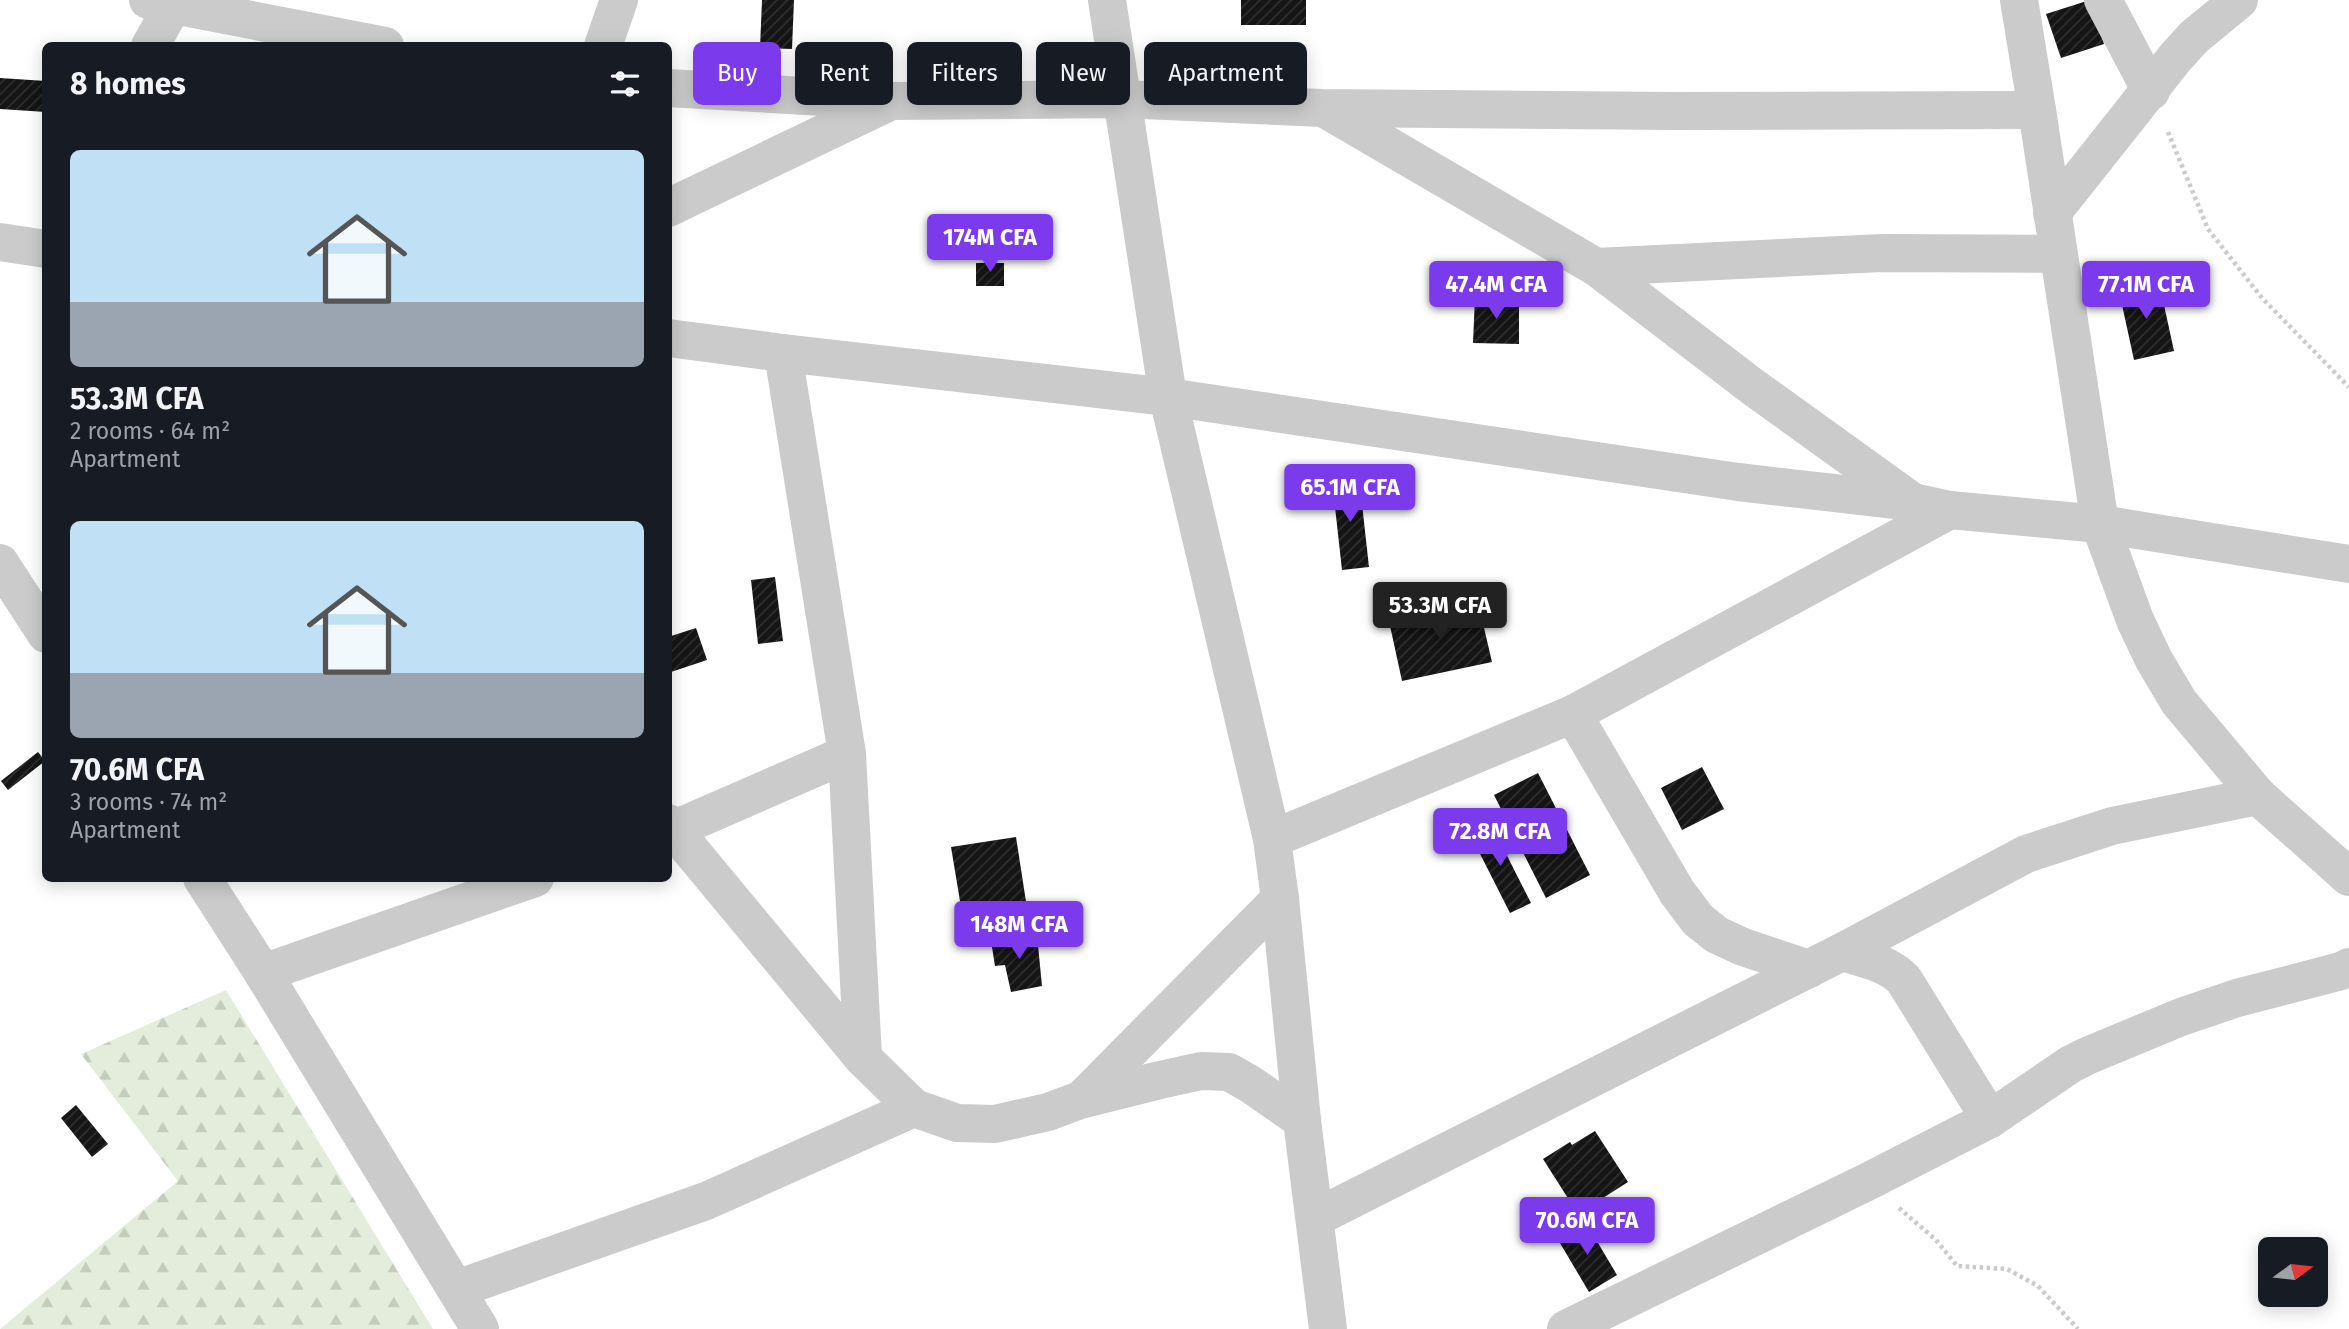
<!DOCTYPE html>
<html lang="en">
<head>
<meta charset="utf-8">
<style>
  body { margin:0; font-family:"Fira Sans",sans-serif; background:#20242c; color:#f1f3f6; height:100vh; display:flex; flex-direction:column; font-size:26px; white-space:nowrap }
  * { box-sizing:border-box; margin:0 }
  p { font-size:23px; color:#9ea1a6 }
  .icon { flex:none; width:38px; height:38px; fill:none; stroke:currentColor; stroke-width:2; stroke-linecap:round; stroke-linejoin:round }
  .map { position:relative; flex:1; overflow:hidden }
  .side { position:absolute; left:42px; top:42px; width:630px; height:840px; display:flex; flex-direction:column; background:#171b24; border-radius:10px; box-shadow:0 4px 18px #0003 }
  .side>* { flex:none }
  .banner { position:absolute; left:693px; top:42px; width:665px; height:63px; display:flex; gap:14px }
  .needle { width:46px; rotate:75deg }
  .controls { position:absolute; left:2258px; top:1237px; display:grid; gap:14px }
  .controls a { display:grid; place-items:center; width:70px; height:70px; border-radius:10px; background:#171b24; box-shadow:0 4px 18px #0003; font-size:35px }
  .price { position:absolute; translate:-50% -60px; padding:0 16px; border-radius:7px; background:#7c3aed; color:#fff; font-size:23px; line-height:46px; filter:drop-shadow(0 2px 4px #0008) }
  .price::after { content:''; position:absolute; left:50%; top:42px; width:21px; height:16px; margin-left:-10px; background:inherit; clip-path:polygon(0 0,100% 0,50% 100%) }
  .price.active { background:#222; color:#fff }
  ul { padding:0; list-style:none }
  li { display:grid; align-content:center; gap:14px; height:371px; padding:0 28px }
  li span { display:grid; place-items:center; height:217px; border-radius:10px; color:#555 }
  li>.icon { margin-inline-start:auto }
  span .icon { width:126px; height:126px; fill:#fffc; stroke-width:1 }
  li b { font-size:30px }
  h2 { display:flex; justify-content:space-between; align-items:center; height:84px; padding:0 28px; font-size:30px }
  .chip { padding:0 24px; border-radius:10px; background:#171b24; box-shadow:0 4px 18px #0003; font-size:24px; line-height:63px }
  .chip.active { background:#7c3aed; color:#fff }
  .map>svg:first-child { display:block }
</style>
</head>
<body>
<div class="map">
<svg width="2349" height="1329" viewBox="0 0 2349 1329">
  <defs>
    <pattern id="forest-firs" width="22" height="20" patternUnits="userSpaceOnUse" patternTransform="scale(1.75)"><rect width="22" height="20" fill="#e4eddb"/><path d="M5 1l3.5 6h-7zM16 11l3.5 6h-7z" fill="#c4ccbc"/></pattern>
    <pattern id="building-hatch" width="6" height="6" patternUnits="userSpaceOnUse" patternTransform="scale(1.75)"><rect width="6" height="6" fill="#151515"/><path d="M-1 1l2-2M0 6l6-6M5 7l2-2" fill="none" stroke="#2f2f2f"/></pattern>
  </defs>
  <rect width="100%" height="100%" fill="#fff"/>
  <!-- forest -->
  <polygon fill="url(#forest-firs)" points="226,990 433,1329 0,1329 178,1181 81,1054"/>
  <!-- building -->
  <g fill="url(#building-hatch)">
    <polygon points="762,0 794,0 792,49 760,48"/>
    <rect x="1241" y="0" width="65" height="25"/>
    <polygon points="2090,0 2104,44 2061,58 2046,14"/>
    <polygon points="0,78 46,81 46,112 0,109"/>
    <rect x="976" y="263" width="28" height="23"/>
    <polygon points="2159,282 2174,351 2134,360 2119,291"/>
    <polygon points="1475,297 1519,298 1519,344 1473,343"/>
    <polygon points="1359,477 1369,567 1342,570 1332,480"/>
    <polygon points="775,577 783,641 758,644 751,580"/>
    <polygon points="1478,602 1492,662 1402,681 1389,621"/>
    <polygon points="696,628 707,660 671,672 668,663 668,637"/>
    <polygon points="38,752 45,761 8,790 1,781"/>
    <polygon points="1702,767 1724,809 1682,830 1661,788"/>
    <polygon points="1538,773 1590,875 1546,898 1494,795"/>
    <polygon points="1491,824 1531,903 1510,913 1470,834"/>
    <polygon points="1016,837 1029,921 965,931 951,847"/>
    <polygon points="1037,935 1042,986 1011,992 1005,965 995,966 991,941"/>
    <polygon points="76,1105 108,1144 92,1157 61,1118"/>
    <polygon points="1595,1131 1628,1182 1578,1214 1543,1159 1570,1142 1572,1145"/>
    <polygon points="1585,1221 1617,1275 1589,1292 1557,1238"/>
  </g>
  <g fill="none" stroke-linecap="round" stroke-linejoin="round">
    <!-- path -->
    <g stroke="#cbcbcb" stroke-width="4.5" stroke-dasharray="3.5 3.5" stroke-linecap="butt">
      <polyline points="2168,132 2208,229 2262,298 2349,387"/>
      <polyline points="1899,1208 1936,1240 1957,1266 2007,1269 2038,1286 2078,1329"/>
    </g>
    <!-- minor -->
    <g stroke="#cbcbcb" stroke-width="38">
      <polyline points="148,0 385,46"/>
      <polyline points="1107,0 1168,397 1272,839 1280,899 1302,1120 1328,1329"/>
      <polyline points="2019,0 2037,110 2100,524 2135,620 2154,660 2179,702 2258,796 2349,877"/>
      <polyline points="2103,0 2151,91"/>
      <polyline points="150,46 176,0"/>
      <polyline points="603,46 619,0"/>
      <polyline points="668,88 892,101 1122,99 1322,108 1675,111 2037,110"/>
      <polyline points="1327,110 1596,267 1753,387 1910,500"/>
      <polyline points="668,208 887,103"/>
      <polyline points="2052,213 2175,58 2194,37 2239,0"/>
      <polyline points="0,242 46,249"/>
      <polyline points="1596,267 1882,253 2058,254"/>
      <polyline points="668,338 783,353 1168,397 1738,482 1913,502 1950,510 2100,524 2349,564"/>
      <polyline points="783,353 847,754 863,1058"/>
      <polyline points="0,563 46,634"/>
      <polyline points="1573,714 1677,892 1698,920 1717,935 1743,947 1809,969"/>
      <polyline points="668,823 863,1058 914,1108"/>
      <polyline points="668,832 847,754"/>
      <polyline points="1272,839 1573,714 1950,510"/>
      <polyline points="202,878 263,973 480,1329"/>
      <path d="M1842 952C1864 959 1888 963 1904 980L1990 1119"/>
      <polyline points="263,973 535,878"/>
      <polyline points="1082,1099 1280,899"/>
      <polyline points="1315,1218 1842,952 2026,854 2112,826 2258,796"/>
      <polyline points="457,1289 706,1201 914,1108 957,1123 995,1124 1048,1112 1080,1100 1160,1080 1201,1071 1229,1072 1250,1084 1302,1120"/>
      <polyline points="1566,1329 1869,1181 1990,1119 2071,1064 2087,1056 2181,1017 2237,998 2341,971 2349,967"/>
    </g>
  </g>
</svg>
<div class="controls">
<a><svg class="needle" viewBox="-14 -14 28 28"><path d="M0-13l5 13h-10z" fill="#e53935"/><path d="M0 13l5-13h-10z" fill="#9ea1a6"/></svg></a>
</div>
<b class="price" style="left:990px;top:274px">174M CFA</b>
<b class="price" style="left:1496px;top:321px">47.4M CFA</b>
<b class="price" style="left:2146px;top:321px">77.1M CFA</b>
<b class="price" style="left:1350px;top:524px">65.1M CFA</b>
<b class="price active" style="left:1440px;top:642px">53.3M CFA</b>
<b class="price" style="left:1500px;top:868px">72.8M CFA</b>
<b class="price" style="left:1019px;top:961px">148M CFA</b>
<b class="price" style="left:1587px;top:1257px">70.6M CFA</b>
<div class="banner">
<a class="chip active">Buy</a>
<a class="chip">Rent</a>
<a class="chip">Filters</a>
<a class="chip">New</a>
<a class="chip">Apartment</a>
</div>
<section class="side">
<h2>8 homes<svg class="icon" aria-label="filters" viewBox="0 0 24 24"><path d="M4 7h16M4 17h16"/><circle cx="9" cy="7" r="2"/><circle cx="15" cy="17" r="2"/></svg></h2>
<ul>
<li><span style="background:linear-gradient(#bfe0f5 70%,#9aa5b1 0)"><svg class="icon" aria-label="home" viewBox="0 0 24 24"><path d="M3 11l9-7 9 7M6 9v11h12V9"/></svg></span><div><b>53.3M CFA</b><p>2 rooms · 64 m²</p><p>Apartment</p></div></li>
<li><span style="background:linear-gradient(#bfe0f5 70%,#9aa5b1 0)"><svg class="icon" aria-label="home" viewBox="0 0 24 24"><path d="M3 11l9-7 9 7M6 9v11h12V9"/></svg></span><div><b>70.6M CFA</b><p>3 rooms · 74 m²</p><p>Apartment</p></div></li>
</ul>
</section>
</div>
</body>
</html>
